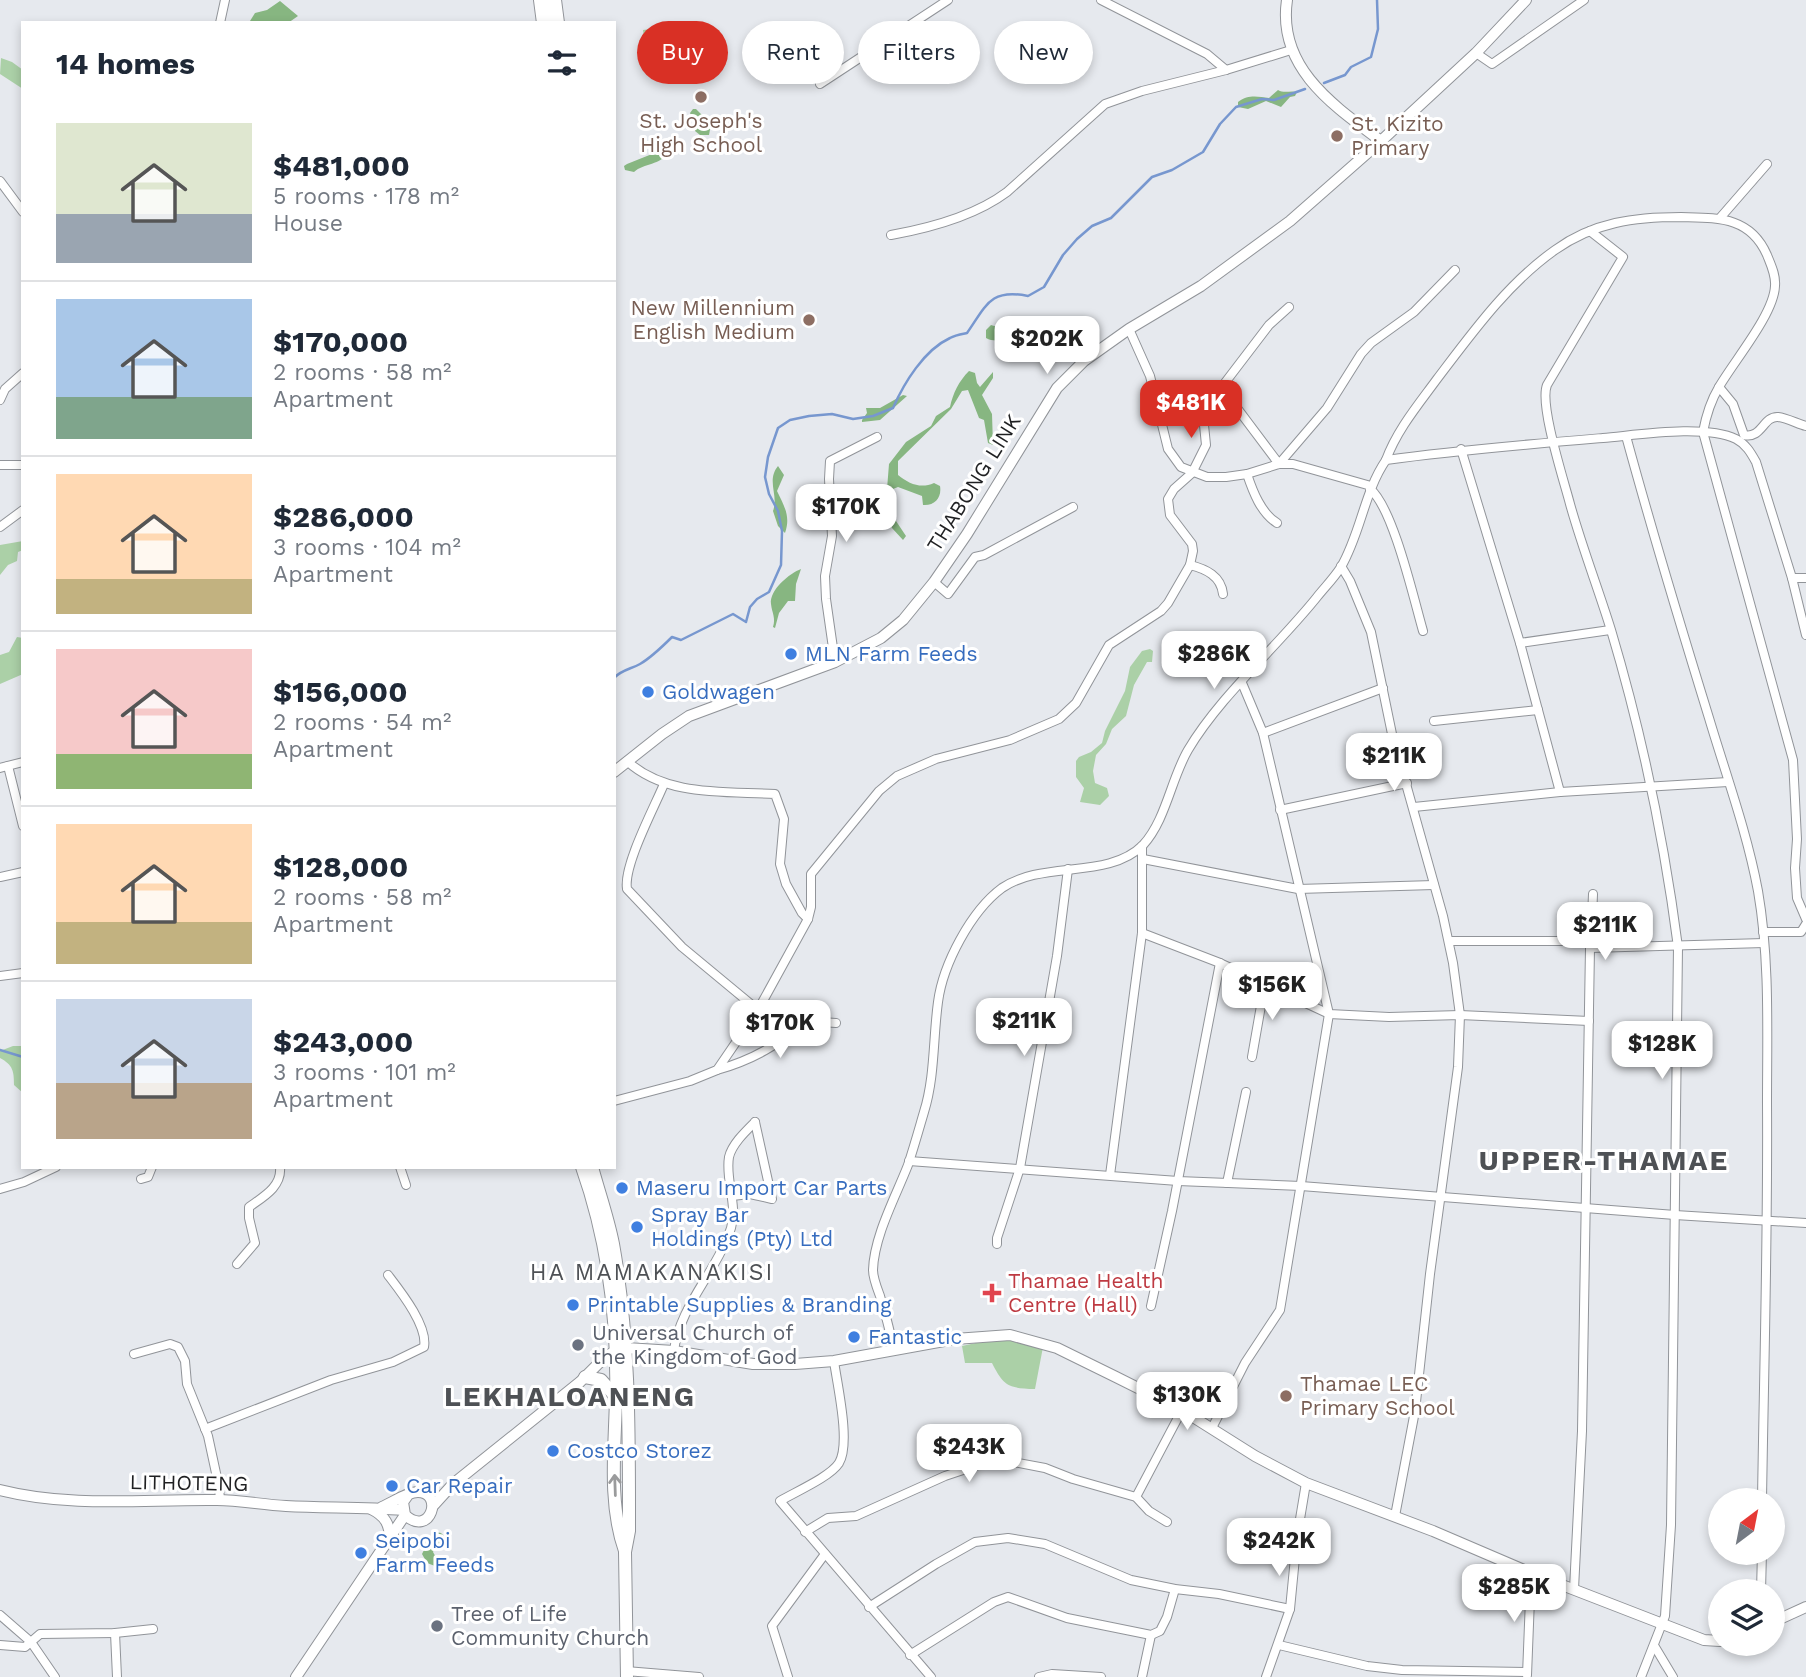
<!DOCTYPE html>
<html lang="en">
<head>
<meta charset="utf-8">
<style>
  body { margin:0; font-family:"Work Sans",sans-serif; background:#f6f6f7; color:#1f2937; height:100vh; display:flex; flex-direction:column; font-size:26px; white-space:nowrap }
  * { box-sizing:border-box; margin:0 }
  p { font-size:23px; color:#747a83 }
  .icon { flex:none; width:38px; height:38px; fill:none; stroke:currentColor; stroke-width:2; stroke-linecap:round; stroke-linejoin:round }
  .map { position:relative; flex:1; overflow:hidden }
  .drawer { position:absolute; left:21px; top:21px; width:595px; height:1148px; display:flex; flex-direction:column; background:#fff; border-radius:0px; box-shadow:0 4px 10px #0003 }
  .drawer>* { flex:none }
  .banner { position:absolute; left:637px; top:21px; width:665px; height:63px; display:flex; gap:14px }
  .needle { width:46px; rotate:32deg }
  .tools { position:absolute; left:1708px; top:1488px; display:grid; gap:14px }
  .tools a { display:grid; place-items:center; width:77px; height:77px; border-radius:50%; background:#fff; box-shadow:0 4px 10px #0003; font-size:35px }
  .price { position:absolute; translate:-50% -60px; padding:0 16px; border-radius:14px; background:#fff; color:#222; font-size:23px; line-height:46px; filter:drop-shadow(0 2px 4px #0008) }
  .price::after { content:''; position:absolute; left:50%; top:42px; width:21px; height:16px; margin-left:-10px; background:inherit; clip-path:polygon(0 0,100% 0,50% 100%) }
  .price.selected { background:#d93025; color:#fff }
  ul { padding:0; list-style:none }
  li { display:flex; align-items:center; gap:21px; height:175px; padding:0 35px }
  li+li { border-top:2px solid #e0e1e3 }
  li span { display:grid; place-items:center; flex:none; width:196px; height:140px; border-radius:0px; color:#555 }
  li>.icon { margin-inline-start:auto }
  span .icon { width:84px; height:84px; fill:#fffc; stroke-width:1 }
  li b { font-size:30px }
  h2 { display:flex; justify-content:space-between; align-items:center; height:84px; padding:0 35px; font-size:30px }
  .tag { padding:0 24px; border-radius:32px; background:#fff; box-shadow:0 4px 10px #0003; font-size:24px; line-height:63px }
  .tag.selected { background:#d93025; color:#fff }
  .map>svg:first-child { display:block }
</style>
</head>
<body>
<div class="map">
<svg width="1806" height="1677" viewBox="0 0 1806 1677">
  <rect width="100%" height="100%" fill="#e6e9ee"/>
  <!-- green -->
  <g fill="#abd0a7">
    <polygon points="665,27 670,64 648,67 643,30"/>
    <polygon points="1,58 12,62 23,70 23,89 0,74"/>
    <polygon points="23,541 23,550 18,552 17,561 8,565 0,575 0,545"/>
    <polygon points="17,637 23,638 23,674 0,684 0,655 9,652"/>
    <polygon points="1150,649 1153,651 1152,662 1147,662 1134,685 1126,716 1112,729 1106,744 1096,755 1093,771 1095,783 1107,788 1109,796 1100,805 1080,802 1084,788 1076,777 1076,761 1079,757 1091,752 1102,743 1105,731 1125,691 1130,667 1142,651"/>
    <path d="M13 1046H23V1093L14 1085C14 1071 13 1065 0 1058V1051Z"/>
    <path d="M994 1339 1015 1341 1043 1347 1035 1389C1009 1388 1004 1387 992 1363H965L962 1346Z"/>
  </g>
  <!-- forest -->
  <g fill="#87b681">
    <polygon points="280,1 298,16 288,23 252,23 250,21 255,13 267,10"/>
    <path d="M1278 90C1285 94 1290 90 1297 92L1295 96 1290 97 1281 107 1266 101 1248 109 1238 107V102C1249 94 1258 97 1269 98Z"/>
    <polygon points="693,109 696,109 711,124 709,135 700,135 695,131 695,124 690,113"/>
    <path d="M662 150 667 153C661 165 644 163 634 172L625 170 624 166 627 164Z"/>
    <path d="M991 325C998 327 1019 334 1024 338L1026 356 1023 361 1015 360 1016 344C1006 336 996 344 986 338V330Z"/>
    <path d="M969 371 975 373 977 383 980 387 993 372V378L982 395 992 414 993 445 988 443 984 420 979 418 968 390 962 391 951 409 898 461V475C909 484 921 489 934 483L940 486C942 497 935 506 923 505L922 496 898 487 893 489 888 509 906 536 903 540 892 528 891 521 884 519 879 522 876 520 877 511 887 489 889 464 906 442 931 426 936 416 950 407C953 393 959 381 969 371Z"/>
    <polygon points="903,395 907,396 880,420 862,422 862,420 867,413 866,408 880,408"/>
    <path d="M778 466 784 475 777 491C784 506 791 516 785 533L778 526 773 511C779 495 766 481 778 466Z"/>
    <path d="M801 569 796 584 795 601H788L779 613 775 628 773 627C776 618 772 613 771 604 769 590 790 573 801 569Z"/>
    <polygon points="436,1532 441,1533 445,1537 444,1542 435,1547 433,1552 438,1561 435,1566 427,1563 422,1554 432,1534"/>
  </g>
  <g fill="none" stroke-linecap="round" stroke-linejoin="round">
    <!-- stream -->
    <g stroke="#7797cf" stroke-width="2.5">
      <polyline points="1324,83 1345,75 1351,67 1371,57 1378,29 1377,0"/>
      <path d="M614 678C621 670 631 669 640 664 652 657 662 647 672 637L681 640 733 614 746 622 750 607 757 599 769 592 781 565 782 531 778 511 769 494 765 477 768 457 778 428 790 420 809 416 832 414 853 419 873 416 893 408C904 383 924 350 950 338 955 335 962 334 967 333 986 306 990 288 1028 296L1044 287 1063 255 1077 239 1092 226 1111 218 1152 177 1172 170 1203 152 1220 124 1236 107 1262 99 1274 100 1305 89"/>
      <polyline points="0,1050 23,1057"/>
    </g>
    <!-- street casing -->
    <g stroke="#919499" stroke-width="10">
      <g id="street">
        <polyline points="1101,0 1207,54 1226,70"/>
        <polyline points="220,23 225,0"/>
        <polyline points="1476,53 1492,64 1584,0"/>
        <polyline points="820,84 948,0"/>
        <polyline points="0,181 23,212"/>
        <polyline points="1720,218 1767,164"/>
        <path d="M1590 231 1623 257 1547 385C1539 404 1564 481 1570 504 1582 547 1598 588 1611 630 1642 734 1664 839 1678 947L1671 1525 1665 1616 1641 1677"/>
        <path d="M891 235C930 228 975 216 1007 192L1105 104 1142 91 1226 70 1291 50"/>
        <polyline points="1289,307 1269,325 1224,384 1231,400 1279,464 1327,408 1361,354 1371,343 1414,312 1455,270"/>
        <polyline points="1129,329 1150,376 1168,449 1181,467 1207,477 1226,477 1247,474 1279,464 1293,464 1371,486"/>
        <path d="M1719 387 1733 404 1744 435C1762 439 1763 416 1778 417 1787 418 1798 424 1806 426"/>
        <polyline points="0,400 5,389 23,373"/>
        <path d="M1626 436C1652 531 1680 624 1709 718 1726 775 1747 832 1758 891 1770 960 1767 1033 1767 1103 1768 1235 1764 1367 1762 1500"/>
        <polyline points="1461,449 1520,643 1560,792"/>
        <path d="M1386 460C1397 430 1418 405 1437 379 1472 333 1507 284 1555 250 1594 222 1635 217 1681 217 1717 218 1750 216 1767 255 1771 265 1776 275 1775 286 1774 314 1734 361 1719 387 1710 402 1706 416 1703 432L1793 760 1797 839 1795 868 1797 898 1806 919"/>
        <polyline points="0,465 23,465"/>
        <path d="M1247 474C1253 492 1261 513 1277 523"/>
        <path d="M1370 489C1393 507 1414 600 1423 631"/>
        <polyline points="0,527 23,510"/>
        <path d="M1190 565C1206 569 1221 576 1223 594"/>
        <polyline points="1341,566 1350,581 1371,632 1392,734 1443,916 1453,963 1460,1015 1458,1067 1430,1274 1415,1411 1395,1516"/>
        <polyline points="1792,578 1806,635"/>
        <polyline points="934,582 948,594 975,557 984,555 1073,507"/>
        <polyline points="1520,643 1610,630"/>
        <polyline points="835,662 826,599 825,576 832,536 829,479 830,461 877,437"/>
        <polyline points="1434,721 1538,710"/>
        <polyline points="1263,733 1383,688"/>
        <path d="M627 761C666 797 725 791 775 794L784 819 780 864 786 884 802 913 808 919"/>
        <polyline points="8,766 23,826"/>
        <polyline points="0,768 23,762"/>
        <path d="M664 784C654 808 623 866 627 889L682 947 758 1010"/>
        <polyline points="1414,807 1560,792 1728,782"/>
        <polyline points="1280,810 1407,783"/>
        <polyline points="1143,859 1298,889 1434,885"/>
        <polyline points="0,877 23,872"/>
        <polyline points="1763,932 1801,932 1806,924"/>
        <polyline points="1142,933 1220,963 1329,1014 1389,1017 1460,1015 1589,1021"/>
        <polyline points="1449,941 1591,941 1590,948 1764,943"/>
        <polyline points="1591,941 1593,894"/>
        <polyline points="0,976 23,973"/>
        <polyline points="1252,1057 1265,983"/>
        <path d="M717 1070C755 1059 777 1045 807 1021L836 1023"/>
        <polyline points="614,1101 690,1081 717,1070 758,1010 808,919 811,907 811,874 879,791 897,776 936,759 1010,740 1059,719 1076,703 1109,645 1161,611 1168,603 1190,565 1193,551 1192,544 1170,515 1168,499 1174,489 1192,473 1206,445 1204,425 1197,407"/>
        <polyline points="909,1161 1178,1181 1301,1186 1675,1215 1806,1223"/>
        <polyline points="400,1167 406,1185"/>
        <polyline points="1110,1175 1142,933 1142,846"/>
        <polyline points="141,1179 148,1177 152,1167"/>
        <polyline points="1227,1183 1246,1092"/>
        <polyline points="0,1189 24,1182 56,1167"/>
        <polyline points="732,1196 750,1194 772,1199 755,1122"/>
        <polyline points="997,1244 997,1238 1020,1168 1057,956 1068,869"/>
        <path d="M237 1264 255 1243 249 1218V1207C263 1197 282 1187 280 1167"/>
        <polyline points="1151,1306 1172,1211 1220,963"/>
        <path d="M893 1350C891 1331 885 1314 880 1296 877 1288 873 1278 873 1270 874 1236 896 1196 908 1165 914 1147 919 1129 924 1112 935 1077 933 1038 938 1002 943 964 971 911 1002 888 1043 860 1108 880 1143 845 1166 820 1171 779 1188 750 1220 696 1277 647 1317 597 1325 587 1334 578 1341 567 1361 533 1364 492 1386 460 1458 450 1531 444 1603 438 1638 435 1704 424 1736 439 1746 444 1751 453 1756 462L1792 578H1806"/>
        <path d="M674 1351C679 1307 717 1271 731 1228 738 1205 725 1180 729 1157 732 1144 746 1131 755 1122"/>
        <polyline points="134,1354 170,1344 178,1347 185,1361 187,1384 208,1436 219,1487 220,1500"/>
        <path d="M834 1361C837 1384 851 1443 839 1463 830 1477 795 1492 780 1501L931 1677"/>
        <polyline points="1212,1428 1245,1363 1280,1310 1329,1014 1263,733 1242,683"/>
        <path d="M205 1429 331 1380 393 1362 424 1347C428 1326 401 1292 388 1275"/>
        <polyline points="1136,1497 1182,1410"/>
        <polyline points="805,1532 828,1518 856,1516 945,1476 984,1463 1008,1461 1045,1468 1073,1479 1136,1497 1149,1511 1167,1522"/>
        <polyline points="1574,1589 1582,1431 1590,948"/>
        <polyline points="1761,1591 1762,1552"/>
        <polyline points="869,1607 936,1564 975,1542 1008,1538 1045,1544 1131,1580 1175,1589 1219,1594 1290,1609"/>
        <polyline points="0,1615 31,1642 55,1677"/>
        <polyline points="115,1633 117,1677"/>
        <polyline points="0,1645 25,1647 40,1634 115,1633 153,1629"/>
        <polyline points="1279,1645 1367,1666 1402,1670 1527,1672"/>
        <polyline points="1655,1647 1673,1677"/>
        <polyline points="910,1655 994,1602 1008,1597 1067,1618 1151,1635 1160,1631 1167,1617 1175,1589"/>
        <polyline points="626,1671 699,1677"/>
        <polyline points="1527,1675 1531,1573"/>
        <polyline points="788,1677 772,1626 825,1554"/>
        <polyline points="1039,1677 1052,1674 1101,1677"/>
        <polyline points="1142,1677 1151,1635"/>
        <polyline points="1266,1677 1290,1609 1297,1537 1306,1483"/>
      </g>
    </g>
    <!-- secondary casing -->
    <g stroke="#919499" stroke-width="12">
      <g id="secondary">
        <path d="M1287 0C1277 68 1334 106 1381 141"/>
        <polyline points="614,772 662,734 689,716 835,662 881,638 903,620 934,582 967,534 1057,388 1084,361 1129,329 1201,286 1290,221 1381,141 1476,53 1526,0"/>
        <path d="M0 1490C71 1508 144 1499 217 1500 240 1500 263 1505 286 1506 325 1508 364 1507 403 1510"/>
        <polyline points="433,1506 453,1484 580,1382 604,1358 615,1351 626,1348 674,1351 753,1364 795,1364 834,1361 955,1339 1010,1335 1057,1348 1116,1377 1182,1410 1255,1456 1306,1483 1433,1531 1531,1573 1704,1640 1720,1641"/>
        <path d="M382 1507C392 1503 407 1492 418 1492 444 1492 431 1538 405 1515L403 1502 408 1495"/>
        <path d="M371 1509C385 1516 390 1524 390 1540"/>
        <polyline points="1773,1622 1806,1607"/>
        <polyline points="296,1677 405,1515"/>
      </g>
    </g>
    <!-- primary casing -->
    <g stroke="#919499" stroke-width="14">
      <g id="primary">
        <path d="M582 1167C608 1241 618 1320 616 1398 615 1448 608 1503 625 1551"/>
        <path d="M592 1167C599 1193 608 1218 613 1244 630 1339 629 1436 629 1531L625 1552 627 1677"/>
        <polyline points="585,1377 601,1380 616,1397"/>
      </g>
    </g>
    <!-- highway casing -->
    <g stroke="#919499" stroke-width="16">
      <g id="highway">
        <polyline points="541,0 544,23"/>
        <polyline points="554,0 557,23"/>
      </g>
    </g>
    <!-- street -->
    <use href="#street" stroke="#fff" stroke-width="8"/>
    <!-- secondary -->
    <use href="#secondary" stroke="#fff" stroke-width="10"/>
    <!-- primary -->
    <use href="#primary" stroke="#fff" stroke-width="12"/>
    <!-- highway -->
    <use href="#highway" stroke="#fff" stroke-width="14"/>
  </g>
  <!-- one-way arrows -->
  <defs><path id="oneway-shaft" d="M-6 0H5M1.5-3L5.5 0L1.5 3" fill="none" stroke-width="1.6" stroke-linecap="round" stroke-linejoin="round" transform="scale(1.75)"/></defs>
  <use stroke="#9a9b9c" href="#oneway-shaft" transform="translate(615 1485) rotate(-92)"/>
  <!-- markers -->
  <g fill="#8d6e63" stroke="#fff" stroke-width="2.5">
    <circle cx="701" cy="97" r="7"/>
    <circle cx="1337" cy="136" r="7"/>
    <circle cx="809" cy="320" r="7"/>
    <circle cx="1286" cy="1396" r="7"/>
  </g>
  <g fill="#3f7fe0" stroke="#fff" stroke-width="2.5">
    <circle cx="791" cy="654" r="7"/>
    <circle cx="648" cy="692" r="7"/>
    <circle cx="622" cy="1188" r="7"/>
    <circle cx="637" cy="1227" r="7"/>
    <circle cx="573" cy="1305" r="7"/>
    <circle cx="854" cy="1337" r="7"/>
    <circle cx="553" cy="1451" r="7"/>
    <circle cx="392" cy="1486" r="7"/>
    <circle cx="361" cy="1553" r="7"/>
  </g>
  <path fill="#e0444e" stroke="#fff" stroke-width="2.5" d="M988.5 1282.5h7v7h7v7h-7v7h-7v-7h-7v-7h7z"/>
  <g fill="#6b7280" stroke="#fff" stroke-width="2.5">
    <circle cx="578" cy="1345" r="7"/>
    <circle cx="437" cy="1626" r="7"/>
  </g>
  <g text-anchor="middle" stroke-width="6" stroke-linejoin="round" paint-order="stroke">
    <!-- education labels -->
    <g font-size="21" fill="#785e54" stroke="#fff" text-anchor="start">
      <text x="701" y="128" text-anchor="middle">St. Joseph's<tspan x="701" dy="24">High School</tspan></text>
      <text x="1351" y="131">St. Kizito<tspan x="1351" dy="24">Primary</tspan></text>
      <text x="795" y="315" text-anchor="end">New Millennium<tspan x="795" dy="24">English Medium</tspan></text>
      <text x="1300" y="1391">Thamae LEC<tspan x="1300" dy="24">Primary School</tspan></text>
    </g>
    <!-- street labels -->
    <g font-size="21" fill="#1f2022" stroke="#fff">
      <text transform="translate(974 483) rotate(-58)" y="7">THABONG LINK</text>
      <text transform="translate(189 1483) rotate(1)" y="7">LITHOTENG</text>
    </g>
    <!-- shop labels -->
    <g font-size="21" fill="#366cbe" stroke="#fff" text-anchor="start">
      <text x="805" y="661">MLN Farm Feeds</text>
      <text x="662" y="699">Goldwagen</text>
      <text x="636" y="1195">Maseru Import Car Parts</text>
      <text x="651" y="1222">Spray Bar<tspan x="651" dy="24">Holdings (Pty) Ltd</tspan></text>
      <text x="587" y="1312">Printable Supplies &amp; Branding</text>
      <text x="868" y="1344">Fantastic</text>
      <text x="567" y="1458">Costco Storez</text>
      <text x="406" y="1493">Car Repair</text>
      <text x="375" y="1548">Seipobi<tspan x="375" dy="24">Farm Feeds</tspan></text>
    </g>
    <!-- health labels -->
    <g font-size="21" fill="#be3a42" stroke="#fff" text-anchor="start">
      <text x="1008" y="1288">Thamae Health<tspan x="1008" dy="24">Centre (Hall)</tspan></text>
    </g>
    <!-- worship labels -->
    <g font-size="21" fill="#5b616d" stroke="#fff" text-anchor="start">
      <text x="592" y="1340">Universal Church of<tspan x="592" dy="24">the Kingdom of God</tspan></text>
      <text x="451" y="1621">Tree of Life<tspan x="451" dy="24">Community Church</tspan></text>
    </g>
    <!-- neighbourhood labels -->
    <g font-size="23" letter-spacing="2" fill="#4e5155" stroke="#fff">
      <text x="652" y="1280">HA MAMAKANAKISI</text>
    </g>
    <!-- district labels -->
    <g font-size="28" font-weight="bold" letter-spacing="2" fill="#4e5155" stroke="#fff">
      <text x="1604" y="1170">UPPER-THAMAE</text>
      <text x="570" y="1406">LEKHALOANENG</text>
    </g>
  </g>
</svg>
<div class="tools">
<a><svg class="needle" viewBox="-14 -14 28 28"><path d="M0-13l5 13h-10z" fill="#e53935"/><path d="M0 13l5-13h-10z" fill="#747a83"/></svg></a>
<a><svg class="icon" aria-label="layers" viewBox="0 0 24 24"><path d="M12 4l9 5-9 5-9-5zM3 14l9 5 9-5"/></svg></a>
</div>
<b class="price" style="left:1047px;top:376px">$202K</b>
<b class="price selected" style="left:1191px;top:440px">$481K</b>
<b class="price" style="left:846px;top:544px">$170K</b>
<b class="price" style="left:1214px;top:691px">$286K</b>
<b class="price" style="left:1394px;top:793px">$211K</b>
<b class="price" style="left:1605px;top:962px">$211K</b>
<b class="price" style="left:1272px;top:1022px">$156K</b>
<b class="price" style="left:1024px;top:1058px">$211K</b>
<b class="price" style="left:780px;top:1060px">$170K</b>
<b class="price" style="left:1662px;top:1081px">$128K</b>
<b class="price" style="left:1187px;top:1432px">$130K</b>
<b class="price" style="left:969px;top:1484px">$243K</b>
<b class="price" style="left:1279px;top:1578px">$242K</b>
<b class="price" style="left:1514px;top:1624px">$285K</b>
<div class="banner">
<a class="tag selected">Buy</a>
<a class="tag">Rent</a>
<a class="tag">Filters</a>
<a class="tag">New</a>
</div>
<section class="drawer">
<h2>14 homes<svg class="icon" aria-label="filters" viewBox="0 0 24 24"><path d="M4 7h16M4 17h16"/><circle cx="9" cy="7" r="2"/><circle cx="15" cy="17" r="2"/></svg></h2>
<ul>
<li><span style="background:linear-gradient(#dfe7d0 65%,#9aa5b1 0)"><svg class="icon" aria-label="home" viewBox="0 0 24 24"><path d="M3 11l9-7 9 7M6 9v11h12V9"/></svg></span><div><b>$481,000</b><p>5 rooms · 178 m²</p><p>House</p></div></li>
<li><span style="background:linear-gradient(#a9c7e8 70%,#7fa58c 0)"><svg class="icon" aria-label="home" viewBox="0 0 24 24"><path d="M3 11l9-7 9 7M6 9v11h12V9"/></svg></span><div><b>$170,000</b><p>2 rooms · 58 m²</p><p>Apartment</p></div></li>
<li><span style="background:linear-gradient(#ffd9b3 75%,#c2b280 0)"><svg class="icon" aria-label="home" viewBox="0 0 24 24"><path d="M3 11l9-7 9 7M6 9v11h12V9"/></svg></span><div><b>$286,000</b><p>3 rooms · 104 m²</p><p>Apartment</p></div></li>
<li><span style="background:linear-gradient(#f6c9c9 75%,#8fb573 0)"><svg class="icon" aria-label="home" viewBox="0 0 24 24"><path d="M3 11l9-7 9 7M6 9v11h12V9"/></svg></span><div><b>$156,000</b><p>2 rooms · 54 m²</p><p>Apartment</p></div></li>
<li><span style="background:linear-gradient(#ffd9b3 70%,#c2b280 0)"><svg class="icon" aria-label="home" viewBox="0 0 24 24"><path d="M3 11l9-7 9 7M6 9v11h12V9"/></svg></span><div><b>$128,000</b><p>2 rooms · 58 m²</p><p>Apartment</p></div></li>
<li><span style="background:linear-gradient(#c9d6e8 60%,#b9a48a 0)"><svg class="icon" aria-label="home" viewBox="0 0 24 24"><path d="M3 11l9-7 9 7M6 9v11h12V9"/></svg></span><div><b>$243,000</b><p>3 rooms · 101 m²</p><p>Apartment</p></div></li>
</ul>
</section>
</div>
</body>
</html>
